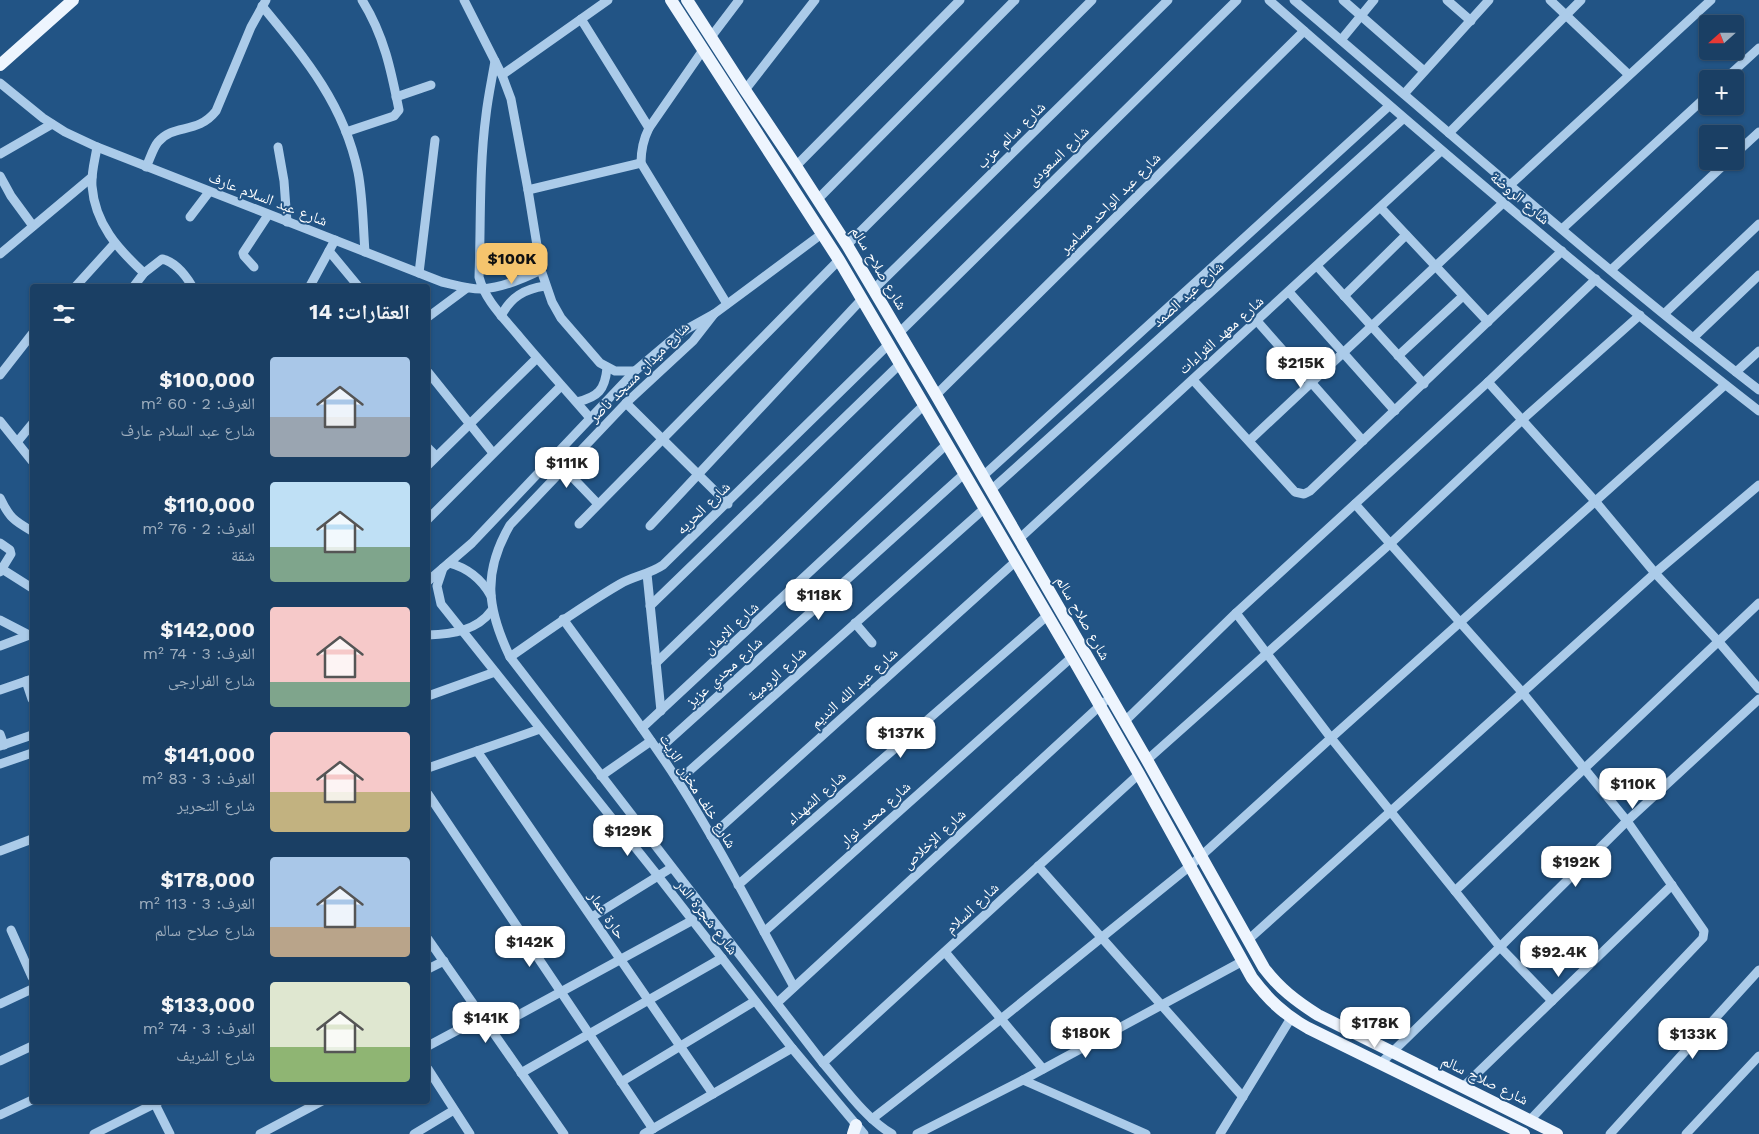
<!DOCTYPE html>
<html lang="ar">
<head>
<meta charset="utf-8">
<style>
  body { margin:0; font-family:"Work Sans","Noto Naskh Arabic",sans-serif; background:#23466a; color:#f1f3f6; direction:rtl; height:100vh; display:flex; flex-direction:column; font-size:19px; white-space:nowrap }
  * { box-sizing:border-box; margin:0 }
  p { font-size:16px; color:#9fafbf }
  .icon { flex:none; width:28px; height:28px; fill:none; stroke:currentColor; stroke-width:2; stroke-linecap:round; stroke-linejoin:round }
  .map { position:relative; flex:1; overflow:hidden; direction:ltr }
  .panel { position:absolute; left:30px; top:284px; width:400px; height:820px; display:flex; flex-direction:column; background:#1a3f64; border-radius:5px; box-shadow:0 1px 4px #0004,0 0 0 1px #385878; direction:rtl }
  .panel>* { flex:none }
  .needle { width:32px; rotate:249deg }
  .controls { position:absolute; left:1699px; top:15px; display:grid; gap:10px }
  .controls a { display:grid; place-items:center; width:45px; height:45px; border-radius:5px; background:#1a3f64; box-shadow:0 1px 4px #0004,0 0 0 1px #385878; font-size:25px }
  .price { position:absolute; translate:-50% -42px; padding:0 11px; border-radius:10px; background:#fff; color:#222; font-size:16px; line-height:32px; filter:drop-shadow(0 1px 2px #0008) }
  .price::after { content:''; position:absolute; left:50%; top:30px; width:15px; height:11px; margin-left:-8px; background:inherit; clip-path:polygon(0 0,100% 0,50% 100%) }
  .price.on { background:#f5c46d; color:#111 }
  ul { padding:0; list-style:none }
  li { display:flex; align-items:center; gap:15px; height:125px; padding:0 20px }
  li span { display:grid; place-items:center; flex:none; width:140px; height:100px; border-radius:5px; color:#555 }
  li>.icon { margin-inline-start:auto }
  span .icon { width:60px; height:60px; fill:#fffc; stroke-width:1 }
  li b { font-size:21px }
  h2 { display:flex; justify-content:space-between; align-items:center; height:60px; padding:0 20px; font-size:21px }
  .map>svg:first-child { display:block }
</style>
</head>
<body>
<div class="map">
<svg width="1759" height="1134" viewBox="0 0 1759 1134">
  <rect width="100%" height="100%" fill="#225485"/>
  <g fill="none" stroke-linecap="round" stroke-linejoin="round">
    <!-- minor -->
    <g stroke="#abcbe9" stroke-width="9">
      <polyline points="464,0 502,75 511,99 528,190 541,270 552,302 561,318 600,363 615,371 635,371"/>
      <path d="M1269 0C1429 141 1591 280 1759 411"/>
      <path d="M1294 0C1448 131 1599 266 1759 390"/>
      <polyline points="1343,0 1424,71"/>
      <polyline points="1447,0 1471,21"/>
      <polyline points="1550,0 1629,75"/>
      <path d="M262 6C305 58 344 104 358 172 363 198 363 226 365 252"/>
      <polyline points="581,19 649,128"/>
      <polyline points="711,37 739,0"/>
      <polyline points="1341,40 1374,0"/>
      <path d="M495 61C492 79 488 97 486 115 479 168 481 223 479 277 485 300 502 316 517 334 541 363 566 390 590 418"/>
      <polyline points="502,75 608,0"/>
      <polyline points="1725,79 1759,48"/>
      <path d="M0 83 43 118 65 132 97 147 442 282C455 285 468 289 481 289 501 288 523 279 541 270"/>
      <polyline points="745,90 815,0"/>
      <polyline points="1404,94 1489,0"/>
      <polyline points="396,97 431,85"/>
      <path d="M346 132 394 116 399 110C391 70 384 35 362 0"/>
      <polyline points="1449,133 1581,0"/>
      <path d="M97 147C95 160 91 173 92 186 95 224 118 249 144 273"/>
      <polyline points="278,147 284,181 287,222"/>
      <polyline points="0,154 52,124"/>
      <polyline points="1735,154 1759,132"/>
      <path d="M641 163C641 150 643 140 649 128L703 50"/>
      <polyline points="796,166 960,0"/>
      <path d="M146 167C150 159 153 148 158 142 174 123 197 135 216 111L251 27 266 0"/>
      <polyline points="0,176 11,196 33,226"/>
      <polyline points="1510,185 1711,0"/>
      <polyline points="528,190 641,163 727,304"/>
      <polyline points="818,199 1015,0"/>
      <polyline points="1381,208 1488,322"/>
      <polyline points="190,217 209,192"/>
      <polyline points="1562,229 1708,95"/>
      <polyline points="847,245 1092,0"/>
      <polyline points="329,251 358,286"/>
      <polyline points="0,254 92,177"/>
      <polyline points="1317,266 1424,384"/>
      <polyline points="254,267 244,256 243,253 268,215"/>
      <polyline points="1611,270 1728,161"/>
      <polyline points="419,273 435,140"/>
      <polyline points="76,286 114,244"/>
      <path d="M134 286 144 273 162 259C175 262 186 276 192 286"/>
      <polyline points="310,286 335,240"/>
      <polyline points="873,290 1168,0"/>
      <polyline points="1289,292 1395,411"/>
      <polyline points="1344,296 1406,235"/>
      <path d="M714 314 693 341 626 403 510 525C482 573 487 609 510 657L823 1063C843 1086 866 1119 892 1134"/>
      <polyline points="1664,314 1759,224"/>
      <path d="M501 316C511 297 524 289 545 286"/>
      <polyline points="428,317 467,288"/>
      <polyline points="1257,321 1363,441"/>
      <polyline points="899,333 1237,0"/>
      <polyline points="1693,338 1759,275"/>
      <polyline points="1398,356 1463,296"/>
      <polyline points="428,372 493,453"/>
      <polyline points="1736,372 1759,351"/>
      <polyline points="0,375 32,334"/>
      <polyline points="1193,380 1295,492 1304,494 1310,491 1562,251"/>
      <polyline points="1488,382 1595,501 1655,573 1718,641 1759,689"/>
      <polyline points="936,395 1304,31"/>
      <path d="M577 402C598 397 605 390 607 368"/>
      <polyline points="626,403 728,504"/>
      <polyline points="0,421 32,461"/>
      <polyline points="18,441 32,424"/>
      <polyline points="1249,441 1503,203"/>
      <polyline points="428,448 436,456"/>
      <polyline points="553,457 598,504"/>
      <polyline points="428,465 537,358"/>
      <polyline points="983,476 1389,106"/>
      <polyline points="991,490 1403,119"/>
      <path d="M0 498C9 517 14 521 32 531"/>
      <polyline points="1355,504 1522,692 1627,821 1704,931 1703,938 1530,1120"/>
      <polyline points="428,519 561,386"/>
      <polyline points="579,524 839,260"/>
      <polyline points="650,526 862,299"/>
      <polyline points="1019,539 1441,151"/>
      <polyline points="0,543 10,550 11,554 0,572"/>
      <path d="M449 563C468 568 481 578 491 596"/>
      <polyline points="443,568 437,586 441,604 658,876 792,1048 864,1134"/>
      <polyline points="2,569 32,588"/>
      <polyline points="647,574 661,711"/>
      <polyline points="428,581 472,543 635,371 674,338 687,329 714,314 823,233"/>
      <polyline points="650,606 900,364"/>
      <polyline points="1236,613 1331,738 1455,891 1759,603"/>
      <path d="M563 619C602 673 642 725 678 781 720 847 756 918 794 987"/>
      <polyline points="0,620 29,635"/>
      <polyline points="855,623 872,643"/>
      <path d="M428 635C452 634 477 631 492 610"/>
      <polyline points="0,646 32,634"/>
      <path d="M510 657C546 632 582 606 620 584 634 576 650 574 663 565L889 344"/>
      <polyline points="656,663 924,405"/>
      <polyline points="26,681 32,699"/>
      <polyline points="0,690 32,679"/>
      <polyline points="428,696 495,672"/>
      <polyline points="1124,722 1236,613 1488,382 1596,279"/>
      <polyline points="642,728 947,444"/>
      <polyline points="0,734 4,745"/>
      <polyline points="0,746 32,735"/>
      <polyline points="658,750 965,473"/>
      <polyline points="477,751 713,1094"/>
      <polyline points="1147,760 1391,543 1522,420 1640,315"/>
      <polyline points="0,764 32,753"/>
      <polyline points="428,768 540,729"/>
      <polyline points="601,776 651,741"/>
      <polyline points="678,781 985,508"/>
      <polyline points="428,794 653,1129"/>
      <polyline points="711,836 1016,561"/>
      <polyline points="0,851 32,839"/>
      <polyline points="1038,866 1243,1097"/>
      <polyline points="738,885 1048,615"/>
      <polyline points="1455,891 1500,947 1552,1001"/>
      <polyline points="592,917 671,868"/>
      <polyline points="11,930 32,977"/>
      <polyline points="764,932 1072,657"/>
      <polyline points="428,939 564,1134"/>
      <polyline points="1248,940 1655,573 1759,485"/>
      <polyline points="945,952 1043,1069"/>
      <polyline points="428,969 444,961"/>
      <polyline points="777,1003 1104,702"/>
      <polyline points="0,1004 32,989"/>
      <polyline points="491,1030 693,920"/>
      <polyline points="428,1046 482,1017"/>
      <polyline points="0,1061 32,1046"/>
      <polyline points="823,1063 1139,774"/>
      <polyline points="1380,1064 1500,947 1627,821 1759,699"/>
      <polyline points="428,1069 470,1134"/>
      <polyline points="521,1073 722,958"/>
      <polyline points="1023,1080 1146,1134"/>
      <polyline points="621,1082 755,1001"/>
      <polyline points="1463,1087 1672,885"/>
      <polyline points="155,1104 170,1134"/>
      <polyline points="0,1115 32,1100"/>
      <polyline points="872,1119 1001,1019 1190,866 1331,738 1725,385"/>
      <polyline points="94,1134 160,1101"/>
      <polyline points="260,1134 322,1101"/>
      <polyline points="414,1134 454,1110"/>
      <polyline points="644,1134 792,1048"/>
      <polyline points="917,1134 1023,1080 1243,961"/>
      <polyline points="1220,1134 1291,1018"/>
      <polyline points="1610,1134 1759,970"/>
      <polyline points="1686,1134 1759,1056"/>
    </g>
    <!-- major -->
    <g stroke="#eef5fe" stroke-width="12">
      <path d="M671 0 839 260 1072 657 1139 774 1252 978C1268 999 1284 1015 1308 1028L1524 1134"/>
      <path d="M687 0 745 90 796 166 847 245 936 395 1147 760 1264 968C1279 988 1296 1001 1318 1015L1557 1134"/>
      <polyline points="0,65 73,0"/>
      <polyline points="853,1134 856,1125"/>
    </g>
  </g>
  <g text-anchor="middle" stroke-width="4" stroke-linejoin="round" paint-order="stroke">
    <!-- street labels -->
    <g font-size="15" fill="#fff" stroke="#225485">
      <text transform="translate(1011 135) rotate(-44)" y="5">شارع سالم عزب</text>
      <text transform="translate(1058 156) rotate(-44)" y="5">شارع السعودى</text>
      <text transform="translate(1520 198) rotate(40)" y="5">شارع الروضة</text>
      <text transform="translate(268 199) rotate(21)" y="5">شارع عبد السلام عارف</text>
      <text transform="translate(1110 203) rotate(-45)" y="5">شارع عبد الواحد مسامير</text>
      <text transform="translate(879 268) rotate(59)" y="5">شارع صلاح سالم</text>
      <text transform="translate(1188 294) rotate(-42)" y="5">شارع عبد الصمد</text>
      <text transform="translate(1221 335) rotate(-42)" y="5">شارع معهد القراءات</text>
      <text transform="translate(639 372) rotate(-45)" y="5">شارع ميدان مسجد ناصر</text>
      <text transform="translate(703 508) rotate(-44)" y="5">شارع الحريه</text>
      <text transform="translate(1083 618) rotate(60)" y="5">شارع صلاح سالم</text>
      <text transform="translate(731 628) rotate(-43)" y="5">شارع الايمان</text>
      <text transform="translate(724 672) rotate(-42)" y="5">شارع مجدي عزيز</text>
      <text transform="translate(777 674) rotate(-42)" y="5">شارع الرومية</text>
      <text transform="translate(854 688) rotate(-42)" y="5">شارع عبد الله النديم</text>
      <text transform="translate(698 791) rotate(58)" y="5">شارع خلف مخزن الزيت</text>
      <text transform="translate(816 798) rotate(-41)" y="5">شارع الشهداء</text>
      <text transform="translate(875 814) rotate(-42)" y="5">شارع محمد نوار</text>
      <text transform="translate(934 839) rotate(-43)" y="5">شارع الإخلاص</text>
      <text transform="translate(972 908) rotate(-43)" y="5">شارع السلام</text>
      <text transform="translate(607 915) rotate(56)" y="5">حارة عمار</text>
      <text transform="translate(707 917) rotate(52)" y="5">شارع شجرة الدر</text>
      <text transform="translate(1485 1080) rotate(26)" y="5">شارع صلاح سالم</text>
    </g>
  </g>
</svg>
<div class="controls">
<a><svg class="needle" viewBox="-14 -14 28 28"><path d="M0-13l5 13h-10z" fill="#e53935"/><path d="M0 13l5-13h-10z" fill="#9fafbf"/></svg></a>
<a>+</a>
<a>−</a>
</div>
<b class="price on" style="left:512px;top:285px">$100K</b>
<b class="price" style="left:1301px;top:389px">$215K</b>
<b class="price" style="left:567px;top:489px">$111K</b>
<b class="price" style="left:819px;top:621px">$118K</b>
<b class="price" style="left:901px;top:759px">$137K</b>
<b class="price" style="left:1633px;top:810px">$110K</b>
<b class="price" style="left:628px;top:857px">$129K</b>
<b class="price" style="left:1576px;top:888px">$192K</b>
<b class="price" style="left:530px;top:968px">$142K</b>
<b class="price" style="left:1559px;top:978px">$92.4K</b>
<b class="price" style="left:486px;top:1044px">$141K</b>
<b class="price" style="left:1375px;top:1049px">$178K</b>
<b class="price" style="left:1086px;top:1059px">$180K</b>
<b class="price" style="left:1693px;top:1060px">$133K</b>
<section class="panel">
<h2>العقارات: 14<svg class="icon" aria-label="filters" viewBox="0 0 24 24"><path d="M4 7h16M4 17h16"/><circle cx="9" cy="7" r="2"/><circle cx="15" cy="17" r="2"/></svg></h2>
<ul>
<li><span style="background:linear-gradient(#a9c7e8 60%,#9aa5b1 0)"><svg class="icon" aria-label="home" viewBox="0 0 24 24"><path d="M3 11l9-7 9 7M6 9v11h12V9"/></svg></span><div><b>$100,000</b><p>الغرف: 2 · 60 m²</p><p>شارع عبد السلام عارف</p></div></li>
<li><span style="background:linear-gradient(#bfe0f5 65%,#7fa58c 0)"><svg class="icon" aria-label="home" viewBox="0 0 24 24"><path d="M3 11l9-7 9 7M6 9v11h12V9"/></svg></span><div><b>$110,000</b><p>الغرف: 2 · 76 m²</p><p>شقة</p></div></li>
<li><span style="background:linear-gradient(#f6c9c9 75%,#7fa58c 0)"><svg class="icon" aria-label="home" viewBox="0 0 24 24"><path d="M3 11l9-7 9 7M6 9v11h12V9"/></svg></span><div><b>$142,000</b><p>الغرف: 3 · 74 m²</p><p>شارع الفرارجى</p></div></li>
<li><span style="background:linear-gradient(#f6c9c9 60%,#c2b280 0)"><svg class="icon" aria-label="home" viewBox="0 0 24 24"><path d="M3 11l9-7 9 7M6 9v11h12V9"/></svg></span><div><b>$141,000</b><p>الغرف: 3 · 83 m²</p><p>شارع التحرير</p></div></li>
<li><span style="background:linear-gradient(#a9c7e8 70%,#b9a48a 0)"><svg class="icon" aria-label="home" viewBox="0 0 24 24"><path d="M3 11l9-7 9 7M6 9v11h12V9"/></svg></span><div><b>$178,000</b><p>الغرف: 3 · 113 m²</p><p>شارع صلاح سالم</p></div></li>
<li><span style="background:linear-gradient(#dfe7d0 65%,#8fb573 0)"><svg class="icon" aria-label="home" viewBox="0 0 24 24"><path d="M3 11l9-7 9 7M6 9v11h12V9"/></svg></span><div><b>$133,000</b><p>الغرف: 3 · 74 m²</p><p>شارع الشريف</p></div></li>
</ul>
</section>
</div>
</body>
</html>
